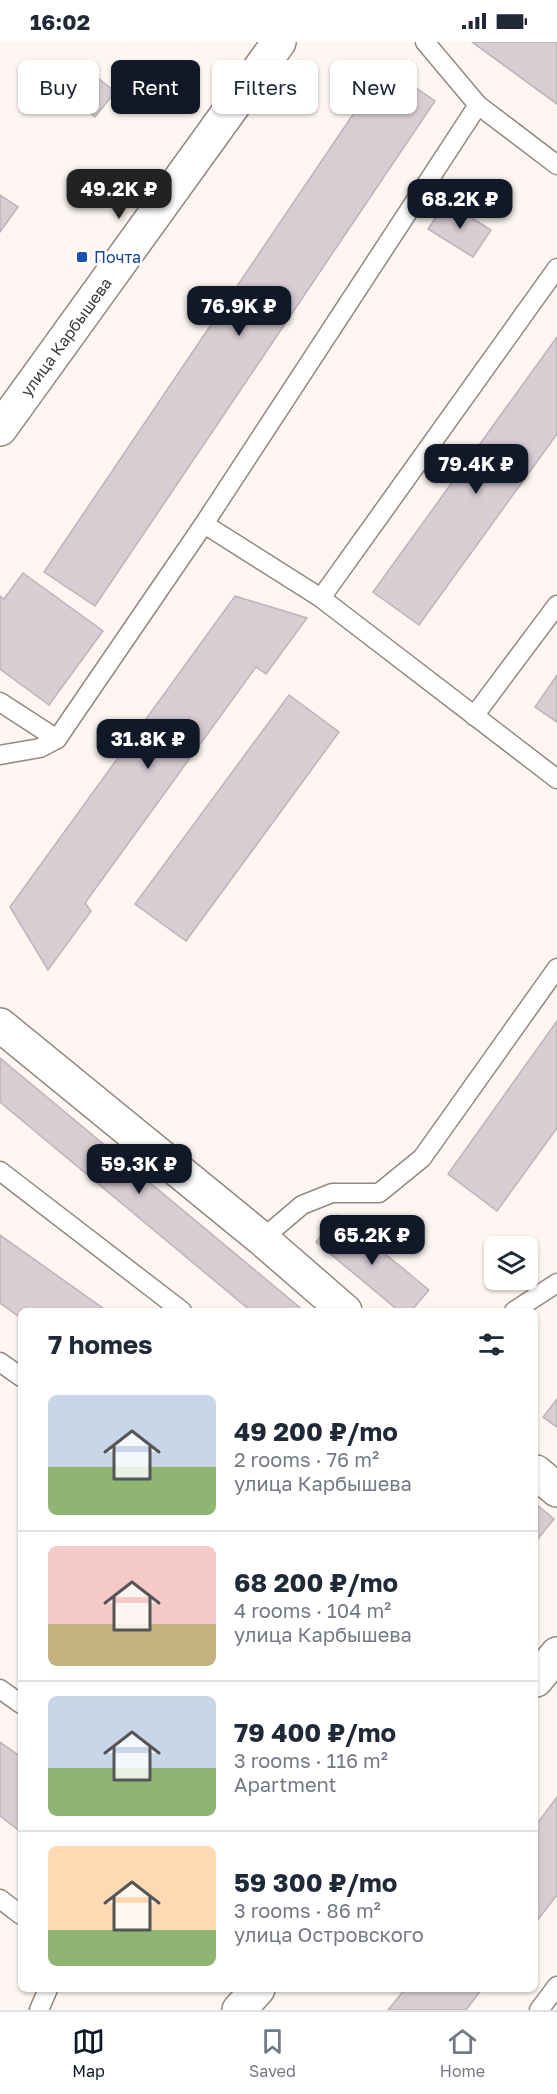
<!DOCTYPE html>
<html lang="en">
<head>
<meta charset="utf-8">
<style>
  body { margin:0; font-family:"Golos Text",sans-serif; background:#f6f6f7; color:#1f2937; height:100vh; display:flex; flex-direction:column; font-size:22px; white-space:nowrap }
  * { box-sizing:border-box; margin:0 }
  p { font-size:20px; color:#747a83 }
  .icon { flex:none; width:33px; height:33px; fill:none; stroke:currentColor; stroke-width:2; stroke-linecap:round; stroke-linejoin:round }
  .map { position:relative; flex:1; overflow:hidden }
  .panel { position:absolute; left:18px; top:1266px; width:520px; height:684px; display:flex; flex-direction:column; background:#fff; border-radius:9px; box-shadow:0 2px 4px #0004 }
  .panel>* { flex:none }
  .top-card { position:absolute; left:18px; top:18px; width:522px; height:54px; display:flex; gap:12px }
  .controls { position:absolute; left:484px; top:1194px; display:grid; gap:12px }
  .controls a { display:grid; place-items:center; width:54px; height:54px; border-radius:9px; background:#fff; box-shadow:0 2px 4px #0004; font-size:30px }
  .price { position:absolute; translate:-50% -51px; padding:0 14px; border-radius:12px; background:#111827; color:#fff; font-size:20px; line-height:39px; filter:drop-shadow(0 2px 3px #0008) }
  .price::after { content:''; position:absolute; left:50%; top:36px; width:18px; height:14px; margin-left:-9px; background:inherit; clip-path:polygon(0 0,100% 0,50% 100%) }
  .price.selected { background:#222; color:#fff }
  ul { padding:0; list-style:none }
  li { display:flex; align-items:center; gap:18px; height:150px; padding:0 30px }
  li+li { border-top:2px solid #e0e1e3 }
  li span { display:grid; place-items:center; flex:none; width:168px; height:120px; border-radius:9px; color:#555 }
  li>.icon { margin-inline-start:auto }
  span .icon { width:72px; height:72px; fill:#fffc; stroke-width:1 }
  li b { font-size:26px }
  h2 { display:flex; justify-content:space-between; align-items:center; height:72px; padding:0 30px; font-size:26px }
  .chip { padding:0 21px; border-radius:9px; background:#fff; box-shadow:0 2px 4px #0004; font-size:21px; line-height:54px }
  .chip.selected { background:#111827; color:#fff }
  .status { display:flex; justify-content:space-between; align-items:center; height:42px; padding:0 30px; background:#fff; direction:ltr }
  .status svg { height:16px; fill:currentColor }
  .tabs { display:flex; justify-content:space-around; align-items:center; height:84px; border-top:2px solid #e0e1e3; background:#fff; font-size:16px; color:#747a83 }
  .tabs a { display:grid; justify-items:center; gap:3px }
  .tabs .selected { color:#111827 }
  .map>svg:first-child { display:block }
</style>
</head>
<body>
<div class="status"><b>16:02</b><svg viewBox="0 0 49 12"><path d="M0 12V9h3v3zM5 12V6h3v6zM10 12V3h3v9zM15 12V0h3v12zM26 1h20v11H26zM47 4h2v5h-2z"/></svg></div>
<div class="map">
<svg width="557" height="1968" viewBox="0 0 557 1968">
  <rect width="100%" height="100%" fill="#fdf6f2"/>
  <!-- building -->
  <g fill="#d9cdd4" stroke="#beb2b9" stroke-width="1.5">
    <polygon points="472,0 557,0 557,62"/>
    <polygon points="385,25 435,59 95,564 44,530"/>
    <polygon points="92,31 115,50 95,75 72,56"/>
    <polygon points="0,153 18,165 0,190"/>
    <polygon points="446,160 491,188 473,215 428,187"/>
    <polygon points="557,295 557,392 419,583 373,550"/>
    <polygon points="23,531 103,589 49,663 0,627 0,554 4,557"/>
    <polygon points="235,554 307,576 266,632 256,625 85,861 91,869 48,928 10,865"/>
    <polygon points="557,633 557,680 535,665"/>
    <polygon points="289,653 339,690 186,899 135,862"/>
    <polygon points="557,979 557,1086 497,1169 448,1132"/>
    <polygon points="0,1016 304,1269 251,1269 0,1060"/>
    <polygon points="338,1173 429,1248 411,1269 399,1269 316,1200"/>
    <polygon points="0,1193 107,1269 21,1269 21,1276 0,1261"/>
    <polygon points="557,1357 557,1385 543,1375"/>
    <polygon points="536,1462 554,1477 536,1499"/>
    <polygon points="0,1700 21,1715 21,1790 0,1774"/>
    <polygon points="557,1755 557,1853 536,1880 536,1783"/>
    <polygon points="405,1947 482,1947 466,1968 388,1968"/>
  </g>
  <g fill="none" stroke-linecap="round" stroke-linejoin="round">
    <!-- lane casing -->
    <g stroke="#938782" stroke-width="21">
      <g id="lane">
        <polyline points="425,0 478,63 557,123"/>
        <polyline points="557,226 321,556 557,737"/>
        <polyline points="204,482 321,556"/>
        <polyline points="0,660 57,697"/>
        <polyline points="474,674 557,563"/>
        <polyline points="0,713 40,706 57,697 204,482 478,63"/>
        <polyline points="0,1129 182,1269"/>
        <polyline points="262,1197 302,1163 332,1151 379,1151 422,1116 557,926"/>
        <polyline points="514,1269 557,1241"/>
        <polyline points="0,1320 21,1335"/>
        <polyline points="0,1647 21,1662"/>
        <polyline points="0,1857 21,1873"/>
        <polyline points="39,1968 48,1947"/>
        <polyline points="539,1968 557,1944"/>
      </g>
    </g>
    <!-- street casing -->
    <g stroke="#938782" stroke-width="36">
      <g id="street">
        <polyline points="0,983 262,1197 345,1269"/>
        <polyline points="536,1430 557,1448"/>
      </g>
    </g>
    <!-- secondary casing -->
    <g stroke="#938782" stroke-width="36">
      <g id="secondary">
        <polyline points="0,387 279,0"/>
        <polyline points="536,1638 557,1612"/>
        <polyline points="239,1968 258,1947"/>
      </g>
    </g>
    <!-- lane -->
    <use href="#lane" stroke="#fff" stroke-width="18"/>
    <!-- street -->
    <use href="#street" stroke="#fff" stroke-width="33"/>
    <!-- secondary -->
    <use href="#secondary" stroke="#fff" stroke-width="33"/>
  </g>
  <!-- markers -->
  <rect fill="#1a4fb4" stroke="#fff" stroke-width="2" x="76" y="209" width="12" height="12" rx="3"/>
  <g text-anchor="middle" stroke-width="5" stroke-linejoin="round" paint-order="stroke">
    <!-- transit labels -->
    <g font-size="16" fill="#164399" stroke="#fff" text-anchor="start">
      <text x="94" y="221">Почта</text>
    </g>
    <!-- street labels -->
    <g font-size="16" fill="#3f3a37" stroke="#fff">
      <text transform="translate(66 295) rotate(-54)" y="6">улица Карбышева</text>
    </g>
  </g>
</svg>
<div class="controls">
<a><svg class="icon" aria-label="layers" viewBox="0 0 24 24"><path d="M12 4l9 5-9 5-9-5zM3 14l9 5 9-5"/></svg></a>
</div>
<b class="price selected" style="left:119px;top:178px">49.2K ₽</b>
<b class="price" style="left:460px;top:188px">68.2K ₽</b>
<b class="price" style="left:239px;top:295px">76.9K ₽</b>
<b class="price" style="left:476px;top:453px">79.4K ₽</b>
<b class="price" style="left:148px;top:728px">31.8K ₽</b>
<b class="price" style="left:139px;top:1153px">59.3K ₽</b>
<b class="price" style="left:372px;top:1224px">65.2K ₽</b>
<div class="top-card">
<a class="chip">Buy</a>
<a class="chip selected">Rent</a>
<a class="chip">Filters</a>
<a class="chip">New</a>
</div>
<section class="panel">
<h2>7 homes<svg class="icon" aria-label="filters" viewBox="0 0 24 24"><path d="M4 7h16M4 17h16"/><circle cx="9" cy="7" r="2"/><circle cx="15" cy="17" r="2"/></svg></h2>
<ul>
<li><span style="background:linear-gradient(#c9d6e8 60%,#8fb573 0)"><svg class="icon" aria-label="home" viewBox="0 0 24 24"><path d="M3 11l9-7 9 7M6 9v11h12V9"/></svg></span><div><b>49 200 ₽/mo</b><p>2 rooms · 76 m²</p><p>улица Карбышева</p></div></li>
<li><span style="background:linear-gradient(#f6c9c9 65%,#c2b280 0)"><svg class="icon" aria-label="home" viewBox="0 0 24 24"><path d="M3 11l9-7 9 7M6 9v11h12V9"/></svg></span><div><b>68 200 ₽/mo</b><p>4 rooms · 104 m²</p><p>улица Карбышева</p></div></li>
<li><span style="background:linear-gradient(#c9d6e8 60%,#8fb573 0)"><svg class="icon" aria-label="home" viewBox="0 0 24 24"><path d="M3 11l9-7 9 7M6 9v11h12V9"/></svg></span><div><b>79 400 ₽/mo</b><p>3 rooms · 116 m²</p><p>Apartment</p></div></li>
<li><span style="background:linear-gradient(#ffd9b3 70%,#8fb573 0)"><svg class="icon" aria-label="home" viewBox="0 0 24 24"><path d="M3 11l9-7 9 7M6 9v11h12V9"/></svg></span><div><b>59 300 ₽/mo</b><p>3 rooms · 86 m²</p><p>улица Островского</p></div></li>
</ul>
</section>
</div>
<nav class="tabs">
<a class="selected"><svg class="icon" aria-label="map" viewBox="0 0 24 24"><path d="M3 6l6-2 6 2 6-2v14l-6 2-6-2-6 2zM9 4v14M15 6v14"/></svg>Map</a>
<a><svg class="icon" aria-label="saved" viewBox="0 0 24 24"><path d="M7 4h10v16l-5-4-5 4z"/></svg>Saved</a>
<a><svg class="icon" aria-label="home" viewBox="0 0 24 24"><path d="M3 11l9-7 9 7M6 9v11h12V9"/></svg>Home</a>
</nav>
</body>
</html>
